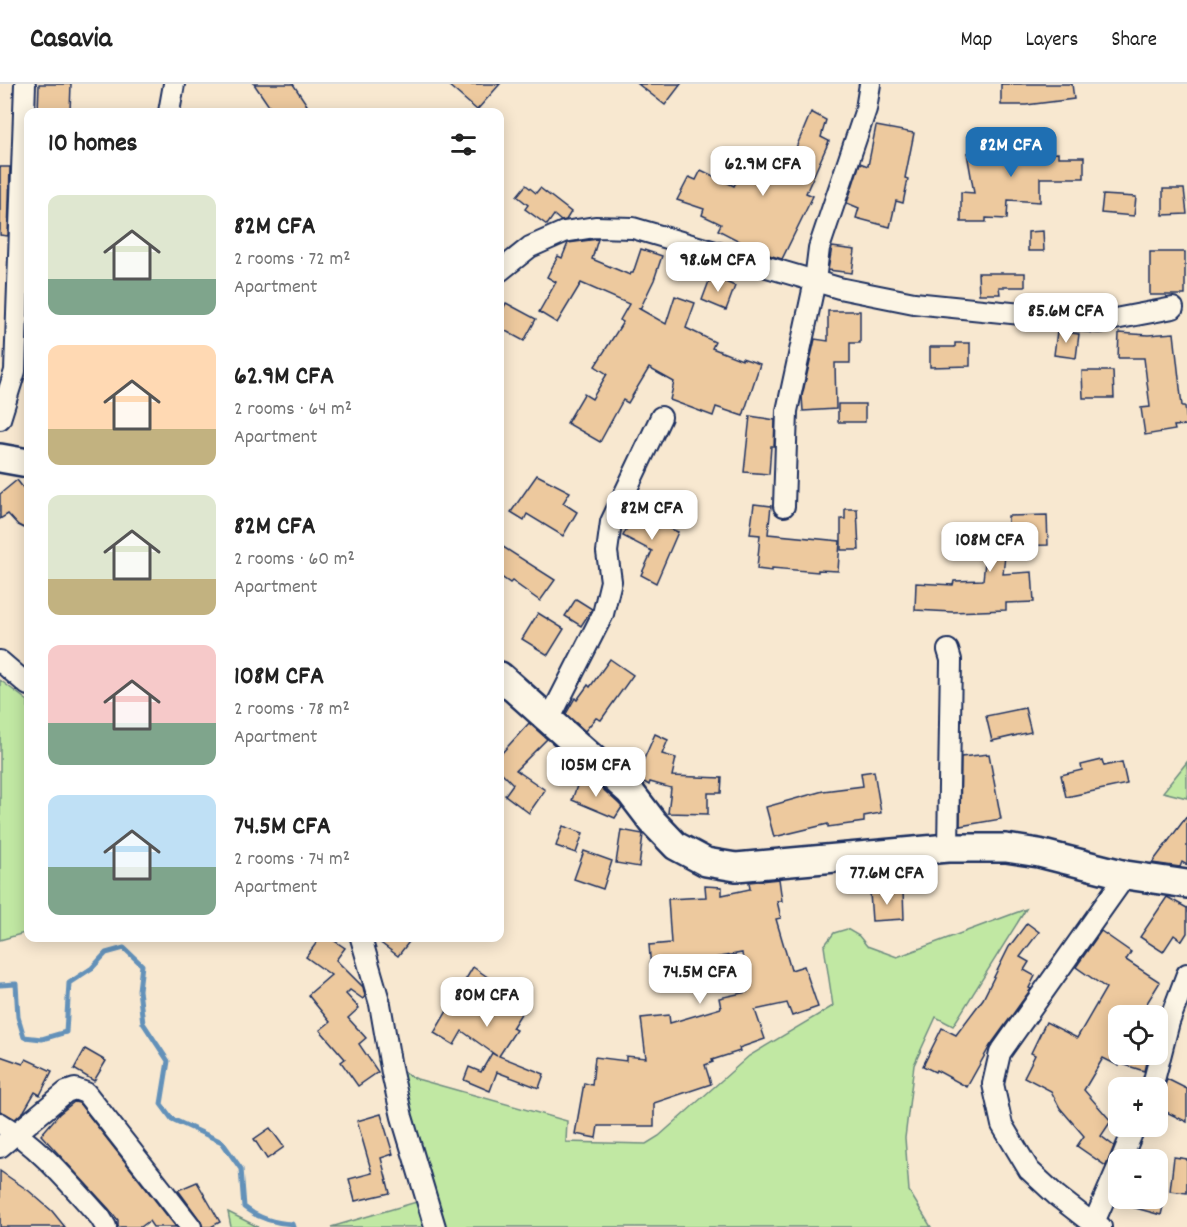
<!DOCTYPE html>
<html lang="en">
<head>
<meta charset="utf-8">
<style>
  body { margin:0; font-family:Dekko,sans-serif; background:#f2f2f2; color:#222; height:100vh; display:flex; flex-direction:column; font-size:22px; white-space:nowrap }
  * { box-sizing:border-box; margin:0 }
  p { font-size:20px; color:#767676 }
  .icon { flex:none; width:33px; height:33px; fill:none; stroke:currentColor; stroke-width:2; stroke-linecap:round; stroke-linejoin:round }
  .map { position:relative; flex:1; overflow:hidden }
  .side { position:absolute; left:24px; top:24px; width:480px; height:834px; display:flex; flex-direction:column; background:#fff; border-radius:12px; box-shadow:0 3px 15px #0003 }
  .side>* { flex:none }
  .buttons { position:absolute; left:1108px; top:921px; display:grid; gap:12px }
  .buttons a { display:grid; place-items:center; width:60px; height:60px; border-radius:12px; background:#fff; box-shadow:0 3px 15px #0003; font-size:30px }
  .price { position:absolute; translate:-50% -51px; padding:0 14px; border-radius:12px; background:#fff; color:#222; font-size:20px; line-height:39px; filter:drop-shadow(0 2px 3px #0008) }
  .price::after { content:''; position:absolute; left:50%; top:36px; width:18px; height:14px; margin-left:-9px; background:inherit; clip-path:polygon(0 0,100% 0,50% 100%) }
  .price.active { background:#1f6fb2; color:#fff }
  ul { padding:0; list-style:none }
  li { display:flex; align-items:center; gap:18px; height:150px; padding:0 24px }
  li span { display:grid; place-items:center; flex:none; width:168px; height:120px; border-radius:12px; color:#555 }
  li>.icon { margin-inline-start:auto }
  span .icon { width:72px; height:72px; fill:#fffc; stroke-width:1 }
  li b { font-size:26px }
  h2 { display:flex; justify-content:space-between; align-items:center; height:72px; padding:0 24px; font-size:26px }
  header { display:flex; align-items:center; gap:36px; box-sizing:border-box; height:84px; padding:0 30px; background:#fff; border-bottom:2px solid #e0e0e0 }
  header strong { font-size:28px }
  nav { display:flex; gap:33px; margin-inline-start:auto; font-size:21px }
  .map>svg:first-child { display:block }
</style>
</head>
<body>
<header>
<strong>Casavia</strong>
<nav><a>Map</a><a>Layers</a><a>Share</a></nav>
</header>
<div class="map">
<svg width="1187" height="1143" viewBox="0 0 1187 1143">
  <rect width="100%" height="100%" fill="#f8e8d0"/>
  <filter id="ink" filterUnits="userSpaceOnUse"><feTurbulence type="fractalNoise" baseFrequency=".0167" numOctaves="2"/><feDisplacementMap in="SourceGraphic" scale="12" xChannelSelector="R" yChannelSelector="G"/><feConvolveMatrix kernelMatrix="1 2 1 2 8 2 1 2 1" color-interpolation-filters="sRGB"/></filter>
  <g filter="url(#ink)">
    <!-- green -->
    <g fill="#c1e8a3" stroke="#6e8c80" stroke-width="1.5">
      <polygon points="0,596 28,617 28,848 0,856"/>
      <polygon points="1187,678 1187,714 1163,708"/>
      <polygon points="1026,825 953,942 936,933 914,981 905,1054 909,1107 931,1143 331,1143 420,1117 378,977 417,995 567,1037 566,1058 646,1060 659,1052 749,972 833,922 824,862 834,849 847,845 859,852 867,862 897,873"/>
      <polygon points="228,1128 258,1143 231,1143"/>
    </g>
    <g fill="none" stroke-linecap="round" stroke-linejoin="round">
      <!-- stream -->
      <path stroke="#6491b9" stroke-width="5" d="M0 901 16 900 18 933 24 953 42 955 66 948 69 899 92 884 106 869 124 864 142 881 139 906 143 939 168 977 161 1020 172 1035 222 1058 241 1085 244 1123C258 1134 274 1139 292 1140L293 1143"/>
    </g>
    <!-- building -->
    <g fill="#edc99e" stroke="#1b2f5e" stroke-width="1.5">
      <polygon points="39,0 71,0 70,28 38,28"/>
      <polygon points="254,0 293,0 307,21 296,28 273,28"/>
      <polygon points="447,0 500,0 477,26"/>
      <polygon points="638,0 681,0 665,21"/>
      <polygon points="1001,0 1072,0 1074,15 1026,21 1001,21"/>
      <polygon points="811,28 826,36 821,53 829,57 806,109 813,112 782,175 752,166 753,164 718,146 721,140 702,131 704,125 677,116 689,93 696,96 701,86 734,102 746,80 782,97"/>
      <polygon points="876,42 914,49 905,94 908,95 903,119 896,117 890,143 856,134 859,124 847,119 860,79 868,82"/>
      <polygon points="1036,56 1037,70 1058,69 1058,73 1084,73 1084,94 1040,94 1040,118 1008,116 1007,135 986,134 986,138 961,138 961,108 974,109 967,69 997,63 997,60"/>
      <polygon points="0,83 10,83 8,152 0,151"/>
      <polygon points="526,101 536,109 540,104 571,128 566,136 561,137 554,131 547,141 525,125 528,121 517,112"/>
      <polygon points="1163,105 1184,105 1187,130 1163,131"/>
      <polygon points="1103,111 1136,113 1134,132 1101,129"/>
      <polygon points="1043,147 1044,167 1028,167 1028,148"/>
      <polygon points="598,155 592,175 630,191 631,189 633,189 641,165 662,172 654,196 640,225 638,224 666,240 675,212 695,219 686,244 715,258 712,264 742,276 742,274 760,280 743,332 716,323 713,332 670,316 674,298 649,284 628,319 623,316 600,358 567,339 584,310 592,315 607,290 595,282 623,238 620,236 629,220 581,199 557,239 539,228 556,198 547,193 558,172 562,174 568,159"/>
      <polygon points="832,163 855,166 852,189 828,186"/>
      <rect x="1150" y="168" width="35" height="43"/>
      <polygon points="978,189 1025,189 1025,203 999,203 1000,210 979,210"/>
      <polygon points="711,192 735,202 726,226 702,216"/>
      <polygon points="506,219 536,235 524,257 500,244 500,232"/>
      <polygon points="828,227 860,227 860,259 850,259 850,279 835,279 836,325 803,327 802,312 815,255 828,257"/>
      <polygon points="1057,247 1079,250 1076,274 1054,271"/>
      <polygon points="1119,249 1148,251 1174,249 1182,322 1185,322 1187,341 1174,342 1175,346 1145,351 1141,324 1150,323 1144,274 1118,274"/>
      <polygon points="955,259 970,259 970,282 930,283 930,263 955,263"/>
      <polygon points="1082,287 1113,287 1114,314 1083,314"/>
      <rect x="838" y="320" width="27" height="18"/>
      <polygon points="750,332 775,336 774,362 771,362 769,390 744,388"/>
      <polygon points="537,391 570,408 563,419 577,428 563,452 527,430 524,436 511,428"/>
      <polygon points="17,396 28,410 28,446 18,441 8,430 0,435 0,410"/>
      <polygon points="754,420 771,422 768,450 840,457 838,487 818,486 818,488 772,484 772,487 757,485 760,451 750,450"/>
      <polygon points="637,424 668,440 666,443 678,448 656,499 641,491 652,467 623,452"/>
      <polygon points="845,425 857,425 859,466 841,466 841,435 845,435"/>
      <polygon points="1047,431 1048,461 1006,462 1003,490 1032,488 1034,518 1006,519 1006,526 952,528 915,526 916,499 953,501 954,497 983,496 989,440 1008,442 1008,432"/>
      <polygon points="500,461 555,496 540,517 512,497 510,499 500,492"/>
      <polygon points="576,515 592,525 581,542 565,532"/>
      <polygon points="538,529 564,545 548,571 522,555"/>
      <polygon points="610,575 633,591 601,636 596,634 585,647 566,630 575,614 577,616 588,601 590,603"/>
      <polygon points="1025,624 1031,648 992,657 986,632"/>
      <polygon points="529,639 547,655 516,686 545,706 529,729 505,711 513,700 500,687 500,671"/>
      <polygon points="655,650 668,656 662,670 676,674 672,692 722,694 721,709 708,709 708,730 668,729 671,704 650,698 649,701 636,693"/>
      <polygon points="989,670 1001,735 960,742 961,673"/>
      <polygon points="1102,676 1104,682 1122,678 1127,700 1066,713 1061,691 1082,686 1081,681"/>
      <polygon points="874,687 881,729 864,732 864,738 828,743 828,740 774,753 766,723 823,707 863,702 861,689"/>
      <polygon points="580,693 596,699 618,719 622,723 615,734 572,716"/>
      <polygon points="1187,732 1187,781 1182,778 1180,783 1152,779"/>
      <polygon points="563,742 583,749 576,769 556,762"/>
      <polygon points="621,746 643,750 639,783 616,779"/>
      <polygon points="584,767 612,777 603,805 574,795"/>
      <polygon points="779,795 782,817 777,817 781,834 776,835 791,886 804,882 818,923 792,932 787,919 755,926 765,955 739,964 740,967 712,976 713,978 705,981 711,1000 654,1019 654,1042 598,1042 596,1054 575,1050 584,999 592,1001 595,973 626,977 626,972 646,974 641,934 669,931 670,939 721,924 719,914 747,908 742,869 686,879 687,895 652,897 649,861 671,859 668,815 706,813 705,802 722,803 722,811 750,805 749,798"/>
      <polygon points="903,807 904,835 872,837 870,809"/>
      <polygon points="1167,813 1187,824 1187,849 1182,857 1174,851 1163,868 1140,853"/>
      <polygon points="1027,839 1039,848 1020,873 1029,878 1024,886 1035,892 1029,904 1031,905 990,962 967,1003 936,986 935,988 923,982 942,944 956,951 983,915 1009,863"/>
      <polygon points="1101,847 1131,868 1126,876 1160,898 1139,932 1119,932 1119,970 1148,970 1144,987 1119,979 1119,982 1103,974 1084,1006 1111,1037 1101,1052 1114,1062 1106,1082 1077,1062 1084,1052 1060,1024 1051,1007 1024,993 1035,971 1031,969 1046,938 1077,954 1106,904 1076,883"/>
      <polygon points="320,854 330,854 345,864 336,876 363,903 365,912 363,915 350,906 346,910 359,924 348,934 366,954 359,960 378,988 358,1002 341,978 345,975 320,946 330,938 308,911 331,891 306,873"/>
      <polygon points="374,854 412,854 398,872"/>
      <polygon points="473,883 527,920 512,944 516,946 499,972 544,990 539,1004 497,988 490,1007 464,996 469,983 481,988 492,969 497,972 462,947 454,961 434,949"/>
      <polygon points="85,965 106,977 94,997 74,985"/>
      <polygon points="0,972 23,980 26,975 52,987 40,1011 35,1008 24,1027 15,1035 0,1027"/>
      <polygon points="1167,995 1187,1005 1187,1038 1158,1024 1158,1014 1163,1008"/>
      <polygon points="74,1018 79,1019 176,1143 153,1143 149,1137 141,1143 118,1143 118,1136 109,1125 41,1051 59,1030"/>
      <polygon points="381,1030 393,1070 381,1074 390,1109 355,1117 349,1095 372,1089 357,1037"/>
      <polygon points="270,1044 284,1063 267,1075 254,1055"/>
      <polygon points="1174,1073 1187,1075 1187,1109 1170,1107"/>
      <polygon points="0,1087 29,1107 52,1127 65,1143 0,1143"/>
      <polygon points="197,1098 220,1138 211,1143 203,1143 200,1136 178,1106"/>
      <polygon points="1165,1114 1161,1131 1117,1119 1118,1114"/>
    </g>
    <g fill="none" stroke-linecap="round" stroke-linejoin="round">
      <!-- street casing -->
      <g stroke="#1b2f5e" stroke-width="24">
        <g id="street">
          <polyline points="169,28 174,0"/>
          <polyline points="500,187 530,163 564,148 595,143 633,144 839,204 914,219 1099,238 1173,224"/>
          <polyline points="0,335 15,287 25,0"/>
          <polyline points="784,422 787,327 815,197 819,164 866,25 870,0"/>
          <polyline points="0,577 28,601"/>
          <polyline points="549,636 603,530 611,497 607,468 611,438 661,333"/>
          <polyline points="948,764 951,576 948,566"/>
          <polyline points="361,854 380,920 392,989 402,1033 435,1143"/>
          <polyline points="1152,1004 1169,938 1187,890"/>
          <path d="M0 1039C39 1062 69 1099 100 1133L106 1143"/>
          <polyline points="0,1063 66,1008 75,1005 86,1009 191,1143"/>
          <polyline points="1121,1076 1135,1042"/>
          <polyline points="1092,1143 1119,1081"/>
          <polyline points="1101,1143 1093,1140 1057,1112 1029,1086 1002,1041 993,1000 1000,969 1126,791"/>
        </g>
      </g>
      <!-- secondary casing -->
      <g stroke="#1b2f5e" stroke-width="32">
        <g id="secondary">
          <polyline points="0,374 28,379"/>
          <polyline points="500,592 630,708 653,738 676,762 706,778 736,783 948,764 1006,764 1039,769 1126,791 1187,800"/>
        </g>
      </g>
      <!-- street -->
      <use href="#street" stroke="#fcf5e5" stroke-width="20"/>
      <!-- secondary -->
      <use href="#secondary" stroke="#fcf5e5" stroke-width="27"/>
    </g>
  </g>
</svg>
<div class="buttons">
<a><svg class="icon" aria-label="locate" viewBox="0 0 24 24"><circle cx="12" cy="12" r="6"/><path d="M12 2v4M12 18v4M2 12h4M18 12h4"/></svg></a>
<a>+</a>
<a>−</a>
</div>
<b class="price active" style="left:1011px;top:94px">82M CFA</b>
<b class="price" style="left:763px;top:113px">62.9M CFA</b>
<b class="price" style="left:718px;top:209px">98.6M CFA</b>
<b class="price" style="left:1066px;top:260px">85.6M CFA</b>
<b class="price" style="left:652px;top:457px">82M CFA</b>
<b class="price" style="left:990px;top:489px">108M CFA</b>
<b class="price" style="left:596px;top:714px">105M CFA</b>
<b class="price" style="left:887px;top:822px">77.6M CFA</b>
<b class="price" style="left:700px;top:921px">74.5M CFA</b>
<b class="price" style="left:487px;top:944px">80M CFA</b>
<section class="side">
<h2>10 homes<svg class="icon" aria-label="filters" viewBox="0 0 24 24"><path d="M4 7h16M4 17h16"/><circle cx="9" cy="7" r="2"/><circle cx="15" cy="17" r="2"/></svg></h2>
<ul>
<li><span style="background:linear-gradient(#dfe7d0 70%,#7fa58c 0)"><svg class="icon" aria-label="home" viewBox="0 0 24 24"><path d="M3 11l9-7 9 7M6 9v11h12V9"/></svg></span><div><b>82M CFA</b><p>2 rooms · 72 m²</p><p>Apartment</p></div></li>
<li><span style="background:linear-gradient(#ffd9b3 70%,#c2b280 0)"><svg class="icon" aria-label="home" viewBox="0 0 24 24"><path d="M3 11l9-7 9 7M6 9v11h12V9"/></svg></span><div><b>62.9M CFA</b><p>2 rooms · 64 m²</p><p>Apartment</p></div></li>
<li><span style="background:linear-gradient(#dfe7d0 70%,#c2b280 0)"><svg class="icon" aria-label="home" viewBox="0 0 24 24"><path d="M3 11l9-7 9 7M6 9v11h12V9"/></svg></span><div><b>82M CFA</b><p>2 rooms · 60 m²</p><p>Apartment</p></div></li>
<li><span style="background:linear-gradient(#f6c9c9 65%,#7fa58c 0)"><svg class="icon" aria-label="home" viewBox="0 0 24 24"><path d="M3 11l9-7 9 7M6 9v11h12V9"/></svg></span><div><b>108M CFA</b><p>2 rooms · 78 m²</p><p>Apartment</p></div></li>
<li><span style="background:linear-gradient(#bfe0f5 60%,#7fa58c 0)"><svg class="icon" aria-label="home" viewBox="0 0 24 24"><path d="M3 11l9-7 9 7M6 9v11h12V9"/></svg></span><div><b>74.5M CFA</b><p>2 rooms · 74 m²</p><p>Apartment</p></div></li>
</ul>
</section>
</div>
</body>
</html>
